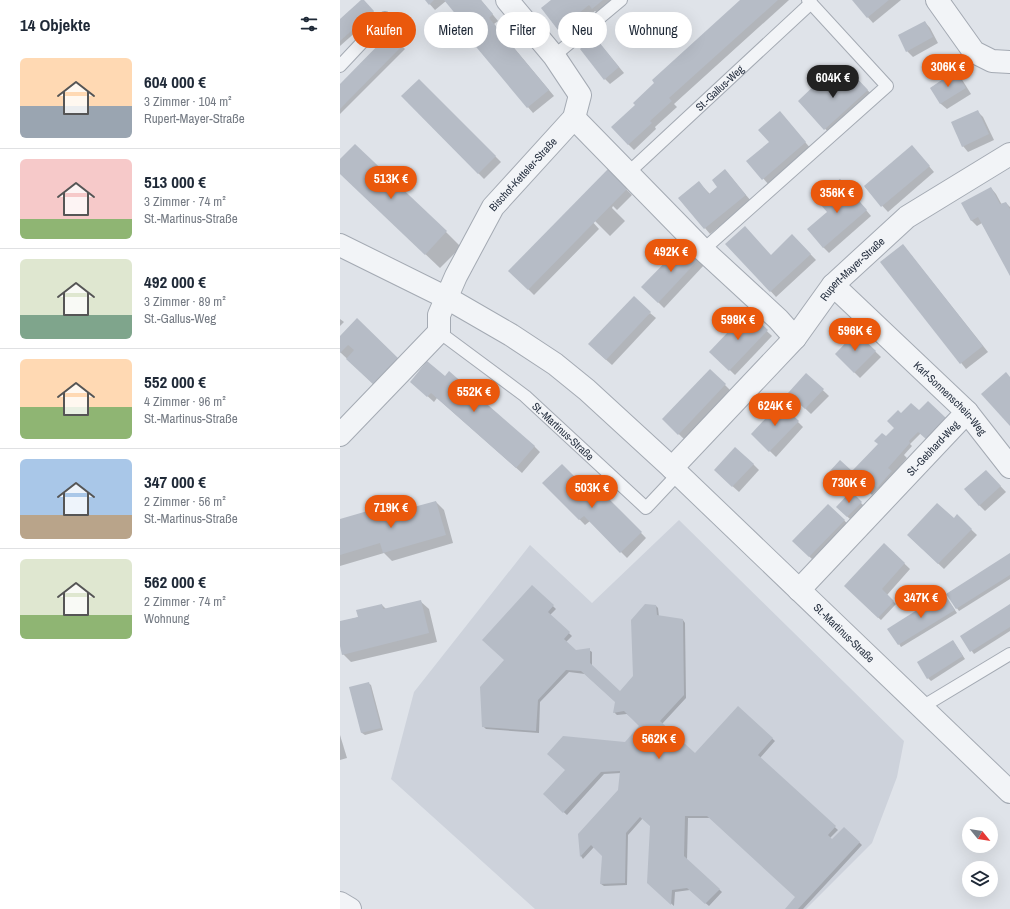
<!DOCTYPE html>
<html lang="de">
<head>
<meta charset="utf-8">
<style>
  body { margin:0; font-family:"Archivo Narrow",sans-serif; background:#f6f6f7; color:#1f2937; height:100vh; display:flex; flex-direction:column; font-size:15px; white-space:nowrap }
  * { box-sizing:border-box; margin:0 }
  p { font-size:13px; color:#747a83 }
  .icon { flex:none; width:22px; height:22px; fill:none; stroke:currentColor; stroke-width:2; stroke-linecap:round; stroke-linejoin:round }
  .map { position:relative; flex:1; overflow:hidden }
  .side { display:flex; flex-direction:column; background:#fff; width:340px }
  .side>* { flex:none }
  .top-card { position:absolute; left:12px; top:12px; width:380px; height:36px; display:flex; gap:8px }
  .needle { width:26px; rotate:120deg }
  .fabs { position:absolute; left:622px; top:817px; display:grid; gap:8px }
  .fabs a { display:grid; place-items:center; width:36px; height:36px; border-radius:50%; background:#fff; box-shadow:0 4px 16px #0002; font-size:20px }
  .price { position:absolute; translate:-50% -34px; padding:0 9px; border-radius:14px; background:#ea580c; color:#fff; font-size:13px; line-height:26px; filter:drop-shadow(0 1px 2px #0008) }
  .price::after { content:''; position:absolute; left:50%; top:24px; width:12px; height:9px; margin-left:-6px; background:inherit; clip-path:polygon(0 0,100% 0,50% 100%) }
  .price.on { background:#222; color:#fff }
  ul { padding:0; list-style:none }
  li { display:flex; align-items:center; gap:12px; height:100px; padding:0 20px }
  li+li { border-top:1px solid #e0e1e3 }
  li span { display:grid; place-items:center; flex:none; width:112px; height:80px; border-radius:6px; color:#555 }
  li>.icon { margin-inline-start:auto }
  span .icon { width:48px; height:48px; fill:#fffc; stroke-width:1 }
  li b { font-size:17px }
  h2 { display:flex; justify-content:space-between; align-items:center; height:48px; padding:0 20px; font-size:17px }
  .chip { padding:0 14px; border-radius:18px; background:#fff; box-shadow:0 4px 16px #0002; font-size:14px; line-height:36px }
  .chip.on { background:#ea580c; color:#fff }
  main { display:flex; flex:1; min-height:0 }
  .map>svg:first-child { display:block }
</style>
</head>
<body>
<main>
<section class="side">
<h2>14 Objekte<svg class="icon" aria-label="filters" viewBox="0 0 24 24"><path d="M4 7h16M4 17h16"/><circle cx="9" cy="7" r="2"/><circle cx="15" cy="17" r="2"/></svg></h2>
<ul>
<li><span style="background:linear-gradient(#ffd9b3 60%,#9aa5b1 0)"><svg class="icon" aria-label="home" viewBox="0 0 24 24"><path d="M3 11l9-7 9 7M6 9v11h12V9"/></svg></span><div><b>604 000 €</b><p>3 Zimmer · 104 m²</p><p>Rupert-Mayer-Straße</p></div></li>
<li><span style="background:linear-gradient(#f6c9c9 75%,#8fb573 0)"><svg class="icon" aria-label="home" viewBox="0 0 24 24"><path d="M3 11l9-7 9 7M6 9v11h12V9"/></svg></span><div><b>513 000 €</b><p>3 Zimmer · 74 m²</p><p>St.-Martinus-Straße</p></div></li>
<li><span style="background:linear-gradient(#dfe7d0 70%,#7fa58c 0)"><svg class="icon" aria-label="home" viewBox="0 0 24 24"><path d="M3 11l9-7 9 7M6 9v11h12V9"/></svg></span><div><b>492 000 €</b><p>3 Zimmer · 89 m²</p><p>St.-Gallus-Weg</p></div></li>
<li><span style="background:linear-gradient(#ffd9b3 60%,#8fb573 0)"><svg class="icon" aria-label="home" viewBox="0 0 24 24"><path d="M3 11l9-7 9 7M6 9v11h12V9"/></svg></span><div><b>552 000 €</b><p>4 Zimmer · 96 m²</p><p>St.-Martinus-Straße</p></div></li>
<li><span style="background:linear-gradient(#a9c7e8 70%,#b9a48a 0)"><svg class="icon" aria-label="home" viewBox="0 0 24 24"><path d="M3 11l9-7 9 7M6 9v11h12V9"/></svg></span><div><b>347 000 €</b><p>2 Zimmer · 56 m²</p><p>St.-Martinus-Straße</p></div></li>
<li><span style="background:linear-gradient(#dfe7d0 70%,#8fb573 0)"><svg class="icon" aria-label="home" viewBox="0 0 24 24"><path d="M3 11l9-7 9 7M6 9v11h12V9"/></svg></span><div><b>562 000 €</b><p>2 Zimmer · 74 m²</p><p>Wohnung</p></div></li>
</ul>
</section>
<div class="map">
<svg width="670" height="909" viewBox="0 0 670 909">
  <rect width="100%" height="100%" fill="#dfe3e9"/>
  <!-- built -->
  <polygon fill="#cdd2db" points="339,520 564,741 557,777 532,843 466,909 195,909 51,779 74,692 190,545 252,603"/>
  <!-- shadow -->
  <g fill="#0003">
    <polygon points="86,0 141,0 158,21 154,24 214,96 193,113 128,36 132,33 106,1 95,10"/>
    <polygon points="212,0 275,0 258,13 255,11 225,35 202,8"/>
    <polygon points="402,0 449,0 334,104 337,107 315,127 316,129 294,150 288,144 296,105"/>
    <polygon points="513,0 561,0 533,23"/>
    <polygon points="25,3 36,14 0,46 0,20"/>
    <polygon points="585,22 590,28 598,43 573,57 567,51"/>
    <polygon points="50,34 65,49 0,114 0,85"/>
    <polygon points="260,44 284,73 270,84 265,79"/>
    <polygon points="615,72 621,78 631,94 607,109 601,104 591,88"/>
    <polygon points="515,77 533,96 491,135 459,101 488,91"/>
    <polygon points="79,80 161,162 144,179 62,96"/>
    <polygon points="637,111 643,117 654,140 628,152 623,146"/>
    <polygon points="445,118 471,149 429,185 408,161 430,142"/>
    <polygon points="577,152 594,172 548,212 525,187"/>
    <polygon points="0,161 106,232 121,247 100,268 0,173"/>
    <polygon points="385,170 411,201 370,234 340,198 364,188 370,194 379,187"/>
    <polygon points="268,171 292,195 277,210 273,206 272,208 285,221 270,236 252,218 250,219 259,229 194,295 170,271"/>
    <polygon points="506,186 531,216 489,253 483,247 489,212 493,196"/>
    <polygon points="651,188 656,194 662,205 666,203 670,207 670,274 642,223 637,226 631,220"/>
    <polygon points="452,235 476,260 436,297 387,244 431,256"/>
    <polygon points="344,244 365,264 324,308 303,287"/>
    <polygon points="563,245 648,352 626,369 541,262"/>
    <polygon points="310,313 316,318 272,365 255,350"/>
    <polygon points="408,313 432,336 395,375 371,352"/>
    <polygon points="0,319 4,322 0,326"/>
    <polygon points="17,320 41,391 0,352 0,337"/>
    <polygon points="516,333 541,357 520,378 496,354"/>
    <polygon points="370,370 391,391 344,439 323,419"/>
    <polygon points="466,374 489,396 471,414 449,393"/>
    <polygon points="72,382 194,446 200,452 182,473 97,398 94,402"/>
    <polygon points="588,402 611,424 592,444 581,433 570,444 572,446 564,455 567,458 553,474 557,478 543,492 539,488 532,495 519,483 511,492 496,478 512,473 555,428 562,414 579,412"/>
    <polygon points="440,404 463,427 436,457 412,434"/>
    <polygon points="413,464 419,470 399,492 381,476"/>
    <polygon points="652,477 666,492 645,511 639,505"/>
    <polygon points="204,483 259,502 265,496 306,538 287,558 250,521 245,525"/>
    <polygon points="511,493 524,506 510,519 497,507"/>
    <polygon points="96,502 104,510 113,543 52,561 44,553 0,566 0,520 31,511 37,518"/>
    <polygon points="488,505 510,526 491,547 487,544 472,559 453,541"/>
    <polygon points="617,516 637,535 604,569 568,535 614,519"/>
    <polygon points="544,544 570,569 547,595 556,604 541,620 531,611"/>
    <polygon points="670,555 670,579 619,611 607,594"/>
    <polygon points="192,586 216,609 210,615 232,636 226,642 235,651 249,650 252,652 252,667 280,692 294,677 316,606 318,608 319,617 343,620 345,623 346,698 322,724 355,755 398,708 435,741 420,758 498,830 490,838 492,841 504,828 522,845 463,909 446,909 457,897 370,818 348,818 347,860 382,892 369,906 350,890 335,892 334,906 308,883 311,826 303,818 288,835 287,885 264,886 261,884 263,856 254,847 243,859 241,856 239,834 279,790 281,773 264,774 227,815 204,794 286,743 301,726 287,714 277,715 274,712 276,702 245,674 229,672 200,702 199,733 146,729 143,726 165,660"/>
    <polygon points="606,597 617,613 561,647 559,644"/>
    <polygon points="80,601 89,609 97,642 11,662 3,654 0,642 0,622 19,617 42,605 46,609"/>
    <polygon points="670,605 670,631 634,654 622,637"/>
    <polygon points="613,641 625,659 591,681 588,678"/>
    <polygon points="28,683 31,685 43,730 25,735 22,733 10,688"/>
    <polygon points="0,735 7,758 0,760"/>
  </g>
  <!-- building -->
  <g fill="#b6bcc6">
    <polygon points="21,0 24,0 34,11 0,41 0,19"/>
    <polygon points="85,0 94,0 89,5"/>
    <polygon points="104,0 141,0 153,14 149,18 209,90 187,108 127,36 131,33"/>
    <polygon points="211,0 263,0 252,9 249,5 218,30 201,8"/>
    <polygon points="400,0 438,0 329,98 332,101 310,121 312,123 288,145 271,127 295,105 293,103 314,83 312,80"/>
    <polygon points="512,0 549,0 527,18"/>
    <polygon points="585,21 593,37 566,52 558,35"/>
    <polygon points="50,33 63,45 0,109 0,84"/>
    <polygon points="255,37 279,67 264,80 240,49"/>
    <polygon points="509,70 528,90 484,130 458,101 479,81 487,90"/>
    <polygon points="615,71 626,88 600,104 590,88"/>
    <polygon points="79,79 156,156 138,174 61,96"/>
    <polygon points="638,110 649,134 622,147 611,122"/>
    <polygon points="440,111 466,142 422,180 406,161 429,142 418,130"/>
    <polygon points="15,144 107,231 85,255 0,174 0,159"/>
    <polygon points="572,145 590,166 541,207 524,186"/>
    <polygon points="268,169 288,188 188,290 168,271"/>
    <polygon points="385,169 406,195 364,229 338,198 359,181 369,194 377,187 372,180"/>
    <polygon points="500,179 527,210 483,248 467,229 487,212 481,205 492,196 487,190"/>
    <polygon points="651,187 660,204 666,202 670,209 670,276 638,217 631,221 621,203"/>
    <polygon points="405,226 431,255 452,234 471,254 430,292 385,244"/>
    <polygon points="344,243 360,258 318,303 301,287"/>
    <polygon points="563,244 643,346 620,364 540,262"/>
    <polygon points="294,296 311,312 266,360 248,344"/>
    <polygon points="408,311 428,330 389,371 369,352"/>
    <polygon points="17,318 60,360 35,386 6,359 14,350 8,345 0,353 0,336"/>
    <polygon points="516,332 536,351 514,373 495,354"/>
    <polygon points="87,361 105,376 109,371 195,446 176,468 91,393 87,397 70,382"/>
    <polygon points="370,369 386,384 338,435 322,419"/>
    <polygon points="666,372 670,377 670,426 641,394"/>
    <polygon points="466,373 484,389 465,409 448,393"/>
    <polygon points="588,401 606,418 586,439 578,432 569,441 570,443 548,468 552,471 537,488 532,483 525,491 512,478 504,487 489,472 500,460 512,471 538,444 534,441 542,433 546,436 554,428 547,421 558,410 561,413 571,403 579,410"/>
    <polygon points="440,403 459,421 429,452 411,434"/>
    <polygon points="395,447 414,464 392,487 374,470"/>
    <polygon points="222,464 259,501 265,495 302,532 280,553 244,516 239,520 202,483"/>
    <polygon points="646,470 661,486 639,506 624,489"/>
    <polygon points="511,491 522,502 507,517 496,507"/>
    <polygon points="96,501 106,535 43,553 40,543 0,555 0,519 31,510 33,518"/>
    <polygon points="597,503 614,518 617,514 632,529 598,564 567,535"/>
    <polygon points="488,504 505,520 469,557 452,541"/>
    <polygon points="544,543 565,563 542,589 554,601 538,618 504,586"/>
    <polygon points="670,553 670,575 616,609 606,594"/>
    <polygon points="192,585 214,605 208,612 230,632 224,639 236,650 250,648 250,663 280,691 293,676 291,620 305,604 316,605 317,615 343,619 344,695 320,721 355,753 398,706 433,738 418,755 496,826 488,835 492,839 504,827 520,842 458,909 445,909 455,897 367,816 345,816 344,856 380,889 365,904 347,888 332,890 331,905 307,883 310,826 300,817 286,833 285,883 260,884 262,856 251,845 240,857 238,834 278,790 280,771 261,772 223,813 203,794 225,770 207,754 223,736 285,742 299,726 284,711 273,713 275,702 241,671 226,670 198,700 196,731 142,727 140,687 164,660 142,640"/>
    <polygon points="604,593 615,610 558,645 547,629"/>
    <polygon points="81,600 89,633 2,655 0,646 0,621 18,617 16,610 42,604 43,609"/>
    <polygon points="670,604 670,627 630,652 620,636"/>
    <polygon points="613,640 623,656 587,679 577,662"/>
    <polygon points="29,682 41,728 21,733 9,687"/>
  </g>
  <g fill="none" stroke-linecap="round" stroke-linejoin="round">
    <!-- service casing -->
    <g stroke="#a4aab3" stroke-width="14">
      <g id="service">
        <polyline points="214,56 281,0"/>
        <polyline points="0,66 45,18"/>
        <path id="s1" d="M288 173 471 3"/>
        <polyline points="363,250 547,86 468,0"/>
        <path id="s2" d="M99 332 185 396 306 508 338 474"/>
        <polyline points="582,707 670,654"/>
      </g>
    </g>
    <!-- minor casing -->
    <g stroke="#a4aab3" stroke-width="24">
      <g id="minor">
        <polyline points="597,0 634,52 652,61 670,62"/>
        <polyline points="234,118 363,250 438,319 455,338"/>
        <path id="s3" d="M0 245 107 298 171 335 215 364 247 390 332 468 670 792"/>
        <path id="s4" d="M493 285 627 412 670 467"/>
        <path id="s5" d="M0 435 99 332V315L116 276 153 207 234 118 240 95 214 56 167 0"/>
        <path id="s6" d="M332 468 455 338 493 285 567 217 670 154"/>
        <path id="s7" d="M459 590 627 412"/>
        <polyline points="0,903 10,909"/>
      </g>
    </g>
    <!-- service -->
    <use href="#service" stroke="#f2f4f7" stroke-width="12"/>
    <!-- minor -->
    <use href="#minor" stroke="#f2f4f7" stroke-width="22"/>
  </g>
  <g text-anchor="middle" stroke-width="3" stroke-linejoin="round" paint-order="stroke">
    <!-- street labels -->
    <g font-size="11" fill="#273141" stroke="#eff2f7">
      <text dy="4" stroke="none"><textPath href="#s1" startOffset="125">St.-Gallus-Weg</textPath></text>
      <text dy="4" stroke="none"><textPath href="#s5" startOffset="325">Bischof-Ketteler-Straße</textPath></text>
      <text dy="4" stroke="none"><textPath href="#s6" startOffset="269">Rupert-Mayer-Straße</textPath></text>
      <text dy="4" stroke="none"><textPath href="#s4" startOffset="163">Karl-Sonnenschein-Weg</textPath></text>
      <text dy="4" stroke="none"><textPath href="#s2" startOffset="159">St.-Martinus-Straße</textPath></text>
      <text dy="4" stroke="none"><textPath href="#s7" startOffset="195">St.-Gebhard-Weg</textPath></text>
      <text dy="4" stroke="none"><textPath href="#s3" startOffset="641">St.-Martinus-Straße</textPath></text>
    </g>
  </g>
</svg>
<div class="fabs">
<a><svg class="needle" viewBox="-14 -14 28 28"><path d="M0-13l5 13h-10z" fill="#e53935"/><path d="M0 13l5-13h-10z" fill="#747a83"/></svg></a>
<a><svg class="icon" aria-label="layers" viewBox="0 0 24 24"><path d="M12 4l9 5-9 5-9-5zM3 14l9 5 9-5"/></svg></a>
</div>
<b class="price" style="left:608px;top:88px">306K €</b>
<b class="price on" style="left:493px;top:99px">604K €</b>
<b class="price" style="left:51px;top:200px">513K €</b>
<b class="price" style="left:497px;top:214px">356K €</b>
<b class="price" style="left:331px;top:273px">492K €</b>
<b class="price" style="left:398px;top:341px">598K €</b>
<b class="price" style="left:515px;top:352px">596K €</b>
<b class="price" style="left:134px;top:413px">552K €</b>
<b class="price" style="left:435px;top:427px">624K €</b>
<b class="price" style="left:509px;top:504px">730K €</b>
<b class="price" style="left:252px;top:509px">503K €</b>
<b class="price" style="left:51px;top:529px">719K €</b>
<b class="price" style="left:581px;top:619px">347K €</b>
<b class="price" style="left:319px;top:760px">562K €</b>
<div class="top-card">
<a class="chip on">Kaufen</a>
<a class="chip">Mieten</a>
<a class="chip">Filter</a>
<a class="chip">Neu</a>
<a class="chip">Wohnung</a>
</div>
</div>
</main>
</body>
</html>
